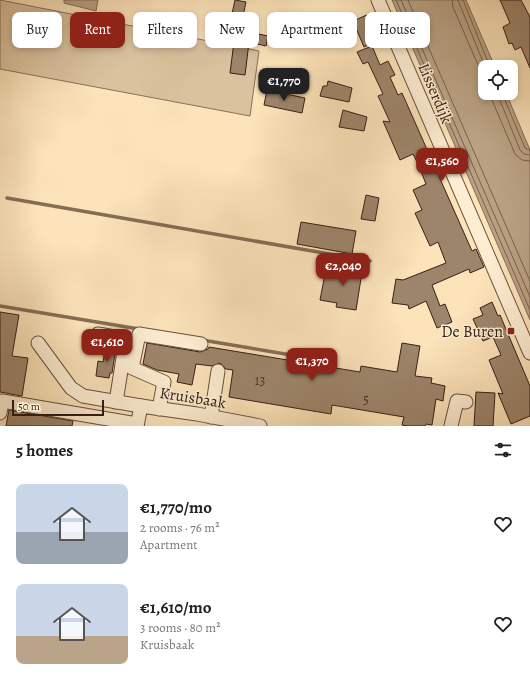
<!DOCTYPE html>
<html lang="en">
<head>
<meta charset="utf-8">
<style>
  body { margin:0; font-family:Alegreya,serif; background:#f6f6f6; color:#222; height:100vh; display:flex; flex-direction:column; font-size:15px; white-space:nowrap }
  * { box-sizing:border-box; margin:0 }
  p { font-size:13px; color:#767676 }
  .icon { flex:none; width:22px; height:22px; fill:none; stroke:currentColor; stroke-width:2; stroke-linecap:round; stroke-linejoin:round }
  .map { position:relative; height:426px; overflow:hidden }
  .panel { display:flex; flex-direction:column; background:#fff; flex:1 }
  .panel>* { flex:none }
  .banner { position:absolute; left:12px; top:12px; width:506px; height:36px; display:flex; gap:8px }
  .fabs { position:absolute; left:478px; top:60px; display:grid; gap:8px }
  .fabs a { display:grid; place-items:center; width:40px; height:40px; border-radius:8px; background:#fff; box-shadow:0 2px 6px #0003; font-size:20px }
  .scale { position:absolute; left:12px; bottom:10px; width:92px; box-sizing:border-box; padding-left:4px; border:2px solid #362015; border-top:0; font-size:11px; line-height:14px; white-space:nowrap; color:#362015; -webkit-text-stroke:3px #fdedd2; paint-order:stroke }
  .price { position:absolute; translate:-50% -34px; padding:0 9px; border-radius:8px; background:#8f2418; color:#fff; font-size:13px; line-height:26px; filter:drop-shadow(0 1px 2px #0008) }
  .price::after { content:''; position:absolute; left:50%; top:24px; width:12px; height:9px; margin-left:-6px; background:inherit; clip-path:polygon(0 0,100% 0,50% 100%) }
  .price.selected { background:#222; color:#fff }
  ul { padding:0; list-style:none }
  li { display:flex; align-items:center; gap:12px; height:100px; padding:0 16px }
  li span { display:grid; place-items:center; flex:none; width:112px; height:80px; border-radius:8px; color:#555 }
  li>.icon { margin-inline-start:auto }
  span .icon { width:48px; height:48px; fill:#fffc; stroke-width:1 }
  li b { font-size:17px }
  h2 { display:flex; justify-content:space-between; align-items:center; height:48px; padding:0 16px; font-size:17px }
  .chip { padding:0 14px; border-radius:8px; background:#fff; box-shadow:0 2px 6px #0003; font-size:14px; line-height:36px }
  .chip.selected { background:#8f2418; color:#fff }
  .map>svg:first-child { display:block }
</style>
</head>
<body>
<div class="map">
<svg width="530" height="426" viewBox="0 0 530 426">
  <rect width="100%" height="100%" fill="#fce3ba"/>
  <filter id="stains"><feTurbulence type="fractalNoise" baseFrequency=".005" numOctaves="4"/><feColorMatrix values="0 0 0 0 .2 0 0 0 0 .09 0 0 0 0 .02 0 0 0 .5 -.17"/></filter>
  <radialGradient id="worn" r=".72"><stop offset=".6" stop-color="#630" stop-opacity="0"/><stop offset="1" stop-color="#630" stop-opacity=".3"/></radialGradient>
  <!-- green -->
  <polygon fill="#dac29e" stroke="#88715a" points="0,0 259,51 250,116 0,69"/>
  <!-- water -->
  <g fill="#b9a182" stroke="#856d56">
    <polygon points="64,0 98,0 96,11 64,3"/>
    <polygon points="392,0 466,0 495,67 485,67 485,93 506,93 530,150 530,320"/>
  </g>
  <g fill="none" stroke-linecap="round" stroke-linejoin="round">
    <!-- shore -->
    <g stroke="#78604c" stroke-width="1">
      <polyline points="396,0 530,310"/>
      <polyline points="401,0 530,297"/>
      <polyline points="408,0 530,281"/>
      <polyline points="452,0 453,7 481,72 485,78"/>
      <polyline points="458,0 485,67"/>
      <polyline points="463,0 490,67"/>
      <polyline points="491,93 492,100 515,154 522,160 530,161"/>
      <polyline points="497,93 520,150 524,154 530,155"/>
      <polyline points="502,93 525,148 530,150"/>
    </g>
    <!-- stream -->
    <g stroke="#856d56" stroke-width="3.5">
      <polyline points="7,198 370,261"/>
      <polyline points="0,306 139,329"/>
      <polyline points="202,340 315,359"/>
    </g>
  </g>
  <!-- building -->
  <g fill="#9d856b" stroke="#362015">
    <polygon points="235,0 246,2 240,30 268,36 266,46 249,42 245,75 230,73 234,42 209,37 213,19 230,23"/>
    <polygon points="500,0 521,0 530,17 530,68 521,47 515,50 512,43 509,44 503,27 510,23"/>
    <polygon points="272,13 303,20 300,34 296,33 295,37 268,32"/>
    <polygon points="369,14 380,39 364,47 353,21"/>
    <polygon points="183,18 193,20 191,33 180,31"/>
    <polygon points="372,46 380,65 388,61 395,75 390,77 398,95 402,93 472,251 476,249 484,267 470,273 469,269 432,285 440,306 445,304 452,322 437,328 426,301 409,309 408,305 392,303 396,279 403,280 446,263 438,242 430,246 415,213 422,210 413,190 426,184 418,164 413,154 400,160 383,121 390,122 378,96 383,94 368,62 363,64 357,52"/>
    <polygon points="328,81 352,88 349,102 320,96 323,86 327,86"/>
    <polygon points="267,90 305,98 302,113 264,105"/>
    <polygon points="343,110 367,117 364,131 339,127"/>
    <polygon points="366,195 379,198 375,221 361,219"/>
    <polygon points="301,222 356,231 352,254 297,244"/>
    <polygon points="343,263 363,266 356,310 336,307 337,303 320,300 325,274 341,277"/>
    <polygon points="492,302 498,316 500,315 530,386 530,416 511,424 498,393 503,394 489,360 501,355 493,337 483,341 473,319 483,315 480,308"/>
    <polygon points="0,312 19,315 12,356 28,358 22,396 0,392"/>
    <polygon points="147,343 200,352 208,349 209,347 360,372 361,366 397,372 402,343 420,346 415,376 432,378 431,383 445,386 443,401 436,399 432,425 426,424 425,426 408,426 402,425 404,417 332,405 331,414 229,397 233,370 226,369 220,363 212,366 196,364 192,385 177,382 179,374 157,370 143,364"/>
    <polygon points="106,347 116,348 112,373 110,373 109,378 96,376 98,361 103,362"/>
    <polygon points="476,392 495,393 493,426 474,426"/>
    <polygon points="9,410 73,421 72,426 6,426"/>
  </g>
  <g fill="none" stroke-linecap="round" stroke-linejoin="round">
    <!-- minor casing -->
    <g stroke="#68513e" stroke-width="15">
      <g id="minor">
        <polyline points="378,0 530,353"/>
        <polyline points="98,334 126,339 116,402"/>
        <polyline points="38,343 71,388 83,396 141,406"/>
        <polyline points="159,409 164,382 132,368 139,334 201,344"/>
        <polyline points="0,413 2,401 137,424"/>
        <polyline points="211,417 218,371"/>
        <polyline points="137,426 141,406 197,414 260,426"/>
        <polyline points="451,426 457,401 466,402"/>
      </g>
    </g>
    <!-- minor -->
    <use href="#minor" stroke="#fdedd2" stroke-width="13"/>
  </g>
  <!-- markers -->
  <rect fill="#8f2418" stroke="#fdedd2" stroke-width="1.5" x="507" y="327" width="8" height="8" rx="2"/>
  <g text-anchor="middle" stroke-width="3" stroke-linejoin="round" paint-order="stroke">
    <!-- number labels -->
    <g font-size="14" fill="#50392a">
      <text x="260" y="385">13</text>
      <text x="366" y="404">5</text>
    </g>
    <!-- street labels -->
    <g font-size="16" fill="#362015" stroke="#fdedd2">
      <text transform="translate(436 93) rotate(67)" y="6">Lisserdijk</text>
      <text transform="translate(193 397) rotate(9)" y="6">Kruisbaak</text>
    </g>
    <!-- poi labels -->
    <g font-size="16" fill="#362015" stroke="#fdedd2" text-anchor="end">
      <text x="503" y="337">De Buren</text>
    </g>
  </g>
  <rect width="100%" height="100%" filter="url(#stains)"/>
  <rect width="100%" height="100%" fill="url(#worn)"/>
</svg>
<div class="fabs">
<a><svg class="icon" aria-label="locate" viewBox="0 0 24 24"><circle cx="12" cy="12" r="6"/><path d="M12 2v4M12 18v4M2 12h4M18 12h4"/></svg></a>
</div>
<div class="scale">50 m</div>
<b class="price selected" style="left:284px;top:102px">€1,770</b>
<b class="price" style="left:442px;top:182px">€1,560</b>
<b class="price" style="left:343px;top:287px">€2,040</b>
<b class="price" style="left:107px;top:363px">€1,610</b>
<b class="price" style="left:312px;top:382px">€1,370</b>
<div class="banner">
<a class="chip">Buy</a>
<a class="chip selected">Rent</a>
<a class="chip">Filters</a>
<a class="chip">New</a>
<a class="chip">Apartment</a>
<a class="chip">House</a>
</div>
</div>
<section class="panel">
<h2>5 homes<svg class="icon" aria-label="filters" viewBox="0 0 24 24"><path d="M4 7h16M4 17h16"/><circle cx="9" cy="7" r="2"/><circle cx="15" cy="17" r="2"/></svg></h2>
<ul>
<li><span style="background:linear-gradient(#c9d6e8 60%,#9aa5b1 0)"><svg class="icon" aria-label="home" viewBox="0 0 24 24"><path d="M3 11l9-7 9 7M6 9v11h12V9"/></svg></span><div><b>€1,770/mo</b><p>2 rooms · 76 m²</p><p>Apartment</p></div><svg class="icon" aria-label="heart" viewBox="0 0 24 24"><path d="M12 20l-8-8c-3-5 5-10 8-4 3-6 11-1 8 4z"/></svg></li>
<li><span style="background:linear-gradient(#c9d6e8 65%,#b9a48a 0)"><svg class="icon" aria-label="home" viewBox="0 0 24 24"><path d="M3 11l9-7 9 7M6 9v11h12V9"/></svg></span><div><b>€1,610/mo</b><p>3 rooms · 80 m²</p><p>Kruisbaak</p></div><svg class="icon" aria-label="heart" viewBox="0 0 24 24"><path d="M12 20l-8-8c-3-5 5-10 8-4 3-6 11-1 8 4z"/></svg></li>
</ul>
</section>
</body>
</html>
